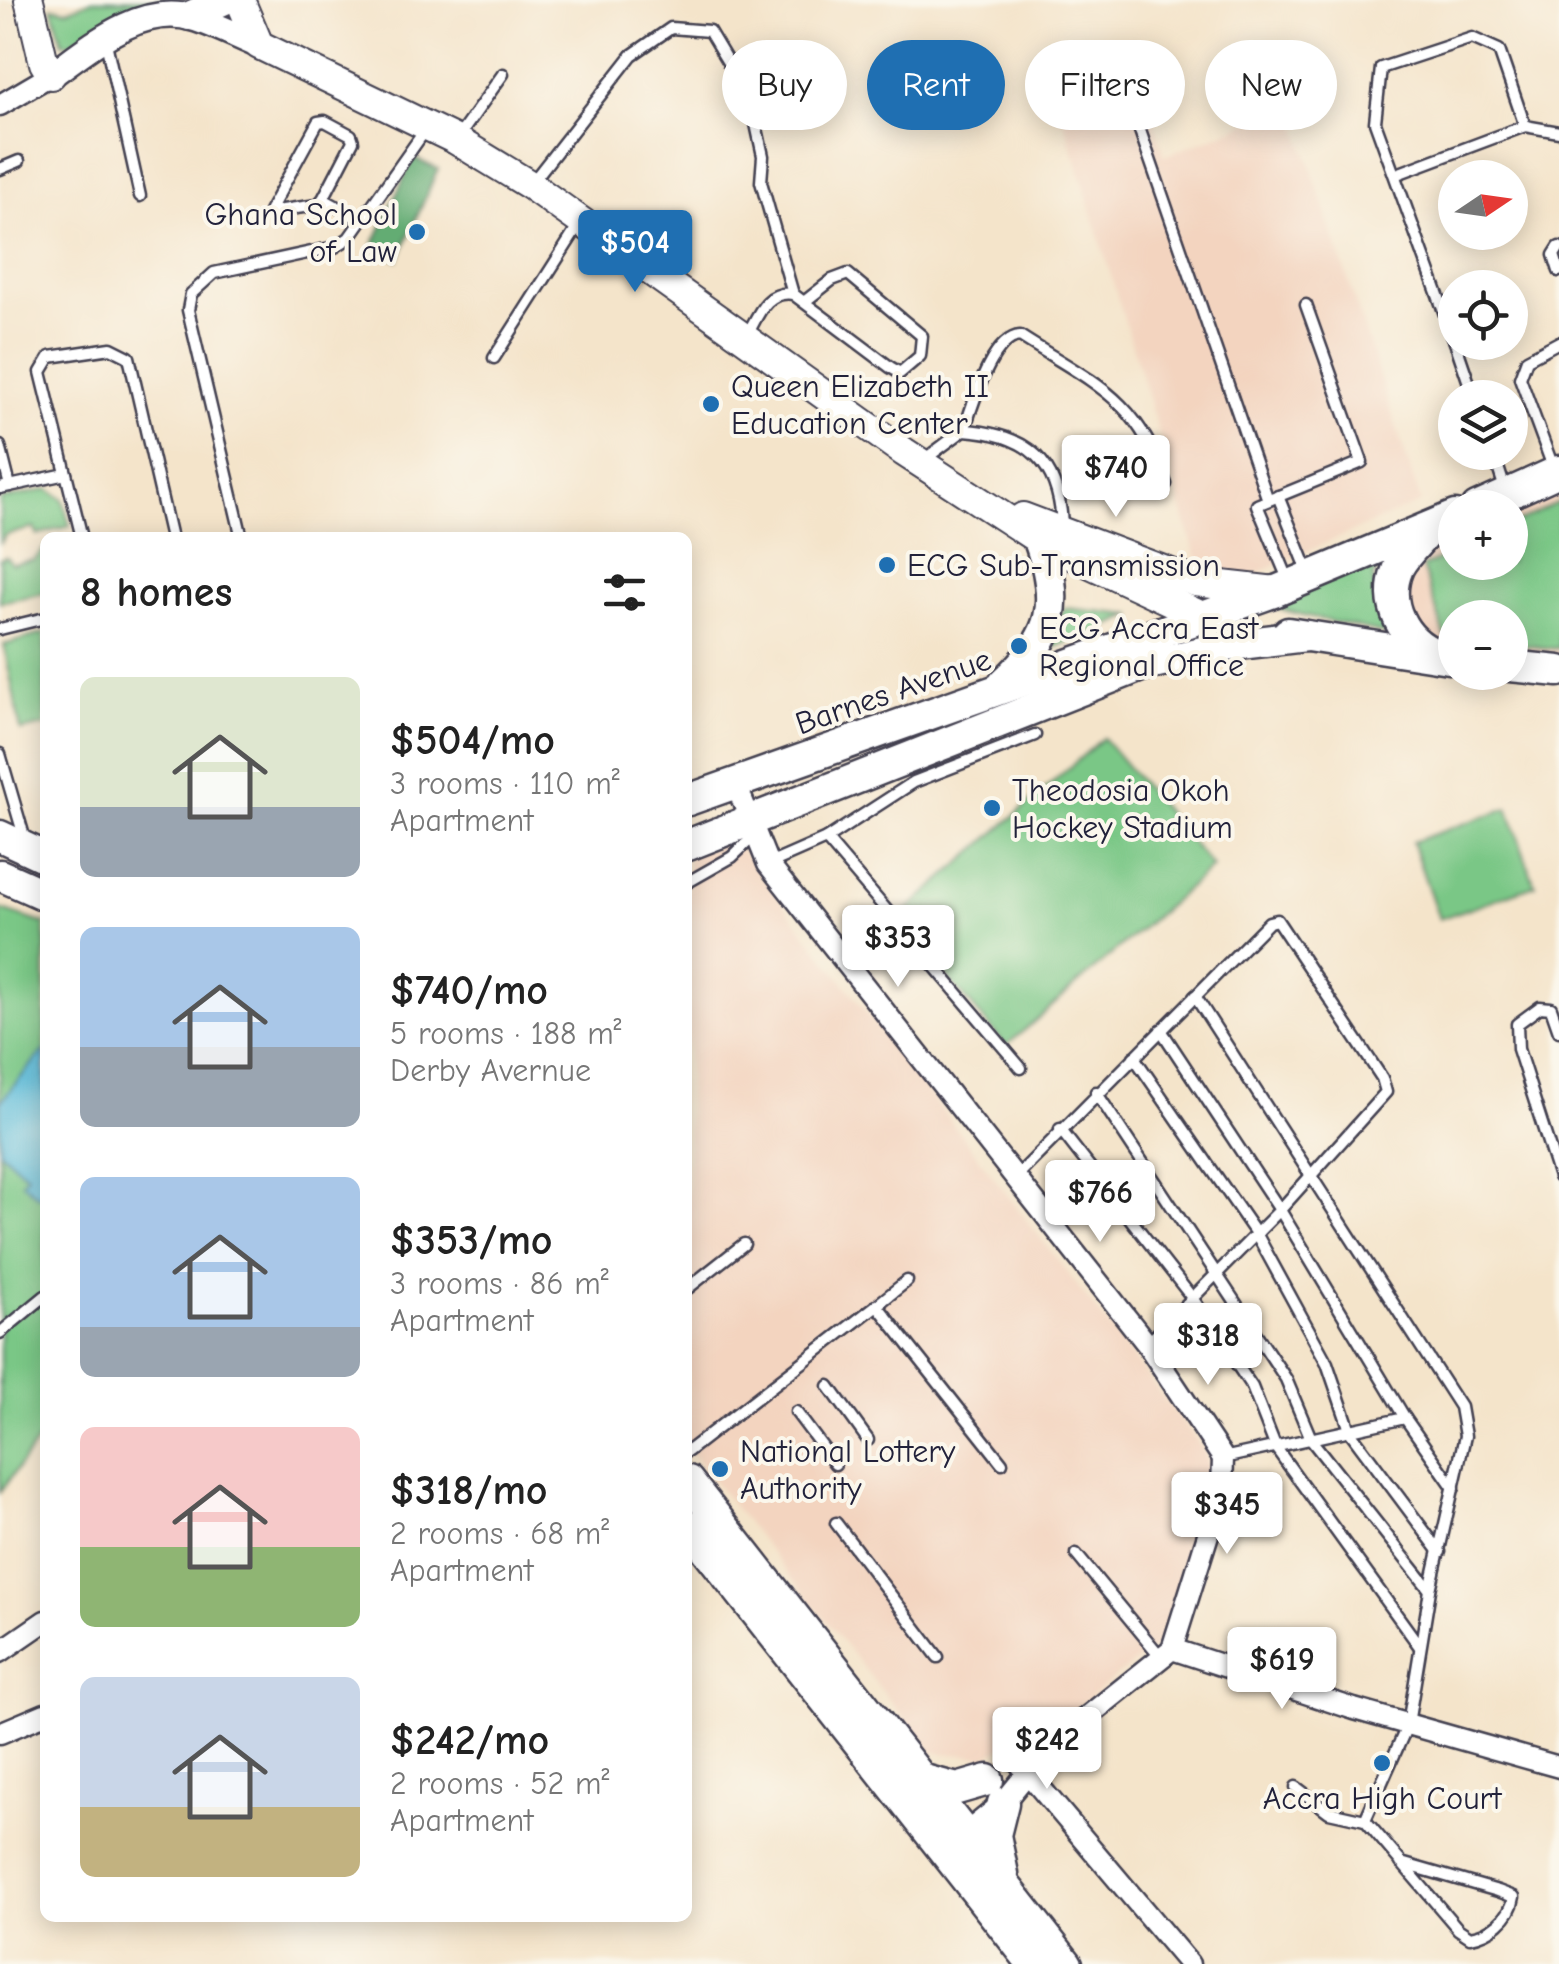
<!DOCTYPE html>
<html lang="en">
<head>
<meta charset="utf-8">
<style>
  body { margin:0; font-family:"Comic Neue",sans-serif; background:#f2f2f2; color:#222; height:100vh; display:flex; flex-direction:column; font-size:38px; white-space:nowrap }
  * { box-sizing:border-box; margin:0 }
  p { font-size:32px; color:#767676 }
  .icon { flex:none; width:55px; height:55px; fill:none; stroke:currentColor; stroke-width:2; stroke-linecap:round; stroke-linejoin:round }
  .map { position:relative; flex:1; overflow:hidden }
  .panel { position:absolute; left:40px; top:532px; width:652px; height:1390px; display:flex; flex-direction:column; background:#fff; border-radius:15px; box-shadow:0 5px 25px #0003 }
  .panel>* { flex:none }
  .guide { position:absolute; left:722px; top:40px; width:685px; height:90px; display:flex; gap:20px }
  .needle { width:65px; rotate:77deg }
  .fabs { position:absolute; left:1438px; top:160px; display:grid; gap:20px }
  .fabs a { display:grid; place-items:center; width:90px; height:90px; border-radius:50%; background:#fff; box-shadow:0 5px 25px #0003; font-size:50px }
  .price { position:absolute; translate:-50% -85px; padding:0 22px; border-radius:10px; background:#fff; color:#222; font-size:32px; line-height:65px; filter:drop-shadow(0 2px 5px #0008) }
  .price::after { content:''; position:absolute; left:50%; top:60px; width:30px; height:22px; margin-left:-15px; background:inherit; clip-path:polygon(0 0,100% 0,50% 100%) }
  .price.active { background:#1f6fb2; color:#fff }
  ul { padding:0; list-style:none }
  li { display:flex; align-items:center; gap:30px; height:250px; padding:0 40px }
  li span { display:grid; place-items:center; flex:none; width:280px; height:200px; border-radius:15px; color:#555 }
  li>.icon { margin-inline-start:auto }
  span .icon { width:120px; height:120px; fill:#fffc; stroke-width:1 }
  li b { font-size:42px }
  h2 { display:flex; justify-content:space-between; align-items:center; height:120px; padding:0 40px; font-size:42px }
  .pill { padding:0 35px; border-radius:45px; background:#fff; box-shadow:0 5px 25px #0003; font-size:35px; line-height:90px }
  .pill.active { background:#1f6fb2; color:#fff }
  .map>svg:first-child { display:block }
</style>
</head>
<body>
<div class="map">
<svg width="1559" height="1964" viewBox="0 0 1559 1964">
  <rect width="100%" height="100%" fill="#fbf7ec"/>
  <filter id="ink" filterUnits="userSpaceOnUse"><feTurbulence type="fractalNoise" baseFrequency=".01" numOctaves="2"/><feDisplacementMap in="SourceGraphic" scale="20" xChannelSelector="R" yChannelSelector="G"/><feConvolveMatrix kernelMatrix="1 2 1 2 8 2 1 2 1" color-interpolation-filters="sRGB"/></filter>
  <filter id="wash" filterUnits="userSpaceOnUse"><feTurbulence type="fractalNoise" baseFrequency=".0048" numOctaves="4" result="noise"/><feDisplacementMap in="SourceGraphic" scale="40" xChannelSelector="R" yChannelSelector="G"/><feGaussianBlur stdDeviation="2.25" result="paint"/><feColorMatrix in="noise" values="0 0 0 0 0 0 0 0 0 0 0 0 0 0 0 0 0 1.4 0 .05"/><feComposite in="paint" operator="in"/></filter>
  <g filter="url(#wash)">
    <rect width="100%" height="100%" fill="#f4e4ca"/>
    <!-- built -->
    <g fill="#f3d4bf">
      <polygon points="1139,75 1165,156 1291,106 1421,502 1240,580 1197,559 1057,98"/>
      <polygon points="1559,488 1559,656 1510,652 1510,618 1455,618 1455,648 1418,633 1406,601 1408,568 1438,535 1455,528 1455,562 1510,562 1509,507"/>
      <polygon points="733,839 1204,1450 1214,1491 1168,1637 1045,1731 1038,1725 985,1757 931,1752 688,1449 688,856"/>
    </g>
    <!-- green -->
    <g fill="#7ac786" stroke="#4e7460" stroke-width="2.5">
      <polygon points="93,0 166,0 136,5 71,43 63,43 52,7 67,10"/>
      <polygon points="48,489 63,499 70,526 37,535 34,528 5,535 0,545 0,500"/>
      <polygon points="1559,502 1559,649 1510,644 1510,618 1455,618 1455,637 1445,636 1422,567 1455,552 1455,562 1510,562 1510,526"/>
      <polygon points="45,548 45,593 0,602 0,559 6,557 12,564 34,560"/>
      <polygon points="1392,551 1373,576 1379,617 1387,635 1257,604"/>
      <polygon points="1064,608 1134,615 1049,650"/>
      <polygon points="45,633 45,726 21,731 4,645"/>
      <polygon points="1103,738 1212,867 1006,1046 897,919"/>
      <polygon points="1508,808 1535,885 1439,919 1412,842"/>
      <polygon points="0,909 45,924 45,1431 0,1492"/>
    </g>
    <!-- forest -->
    <polygon fill="#63ac73" stroke="#426757" stroke-width="2.5" points="413,158 438,169 398,260 372,248"/>
    <!-- water -->
    <polygon fill="#5bbbd9" stroke="#3e6e8a" stroke-width="2.5" points="45,1049 45,1190 39,1197 22,1182 27,1175 0,1151 0,1102"/>
  </g>
  <g filter="url(#ink)">
    <g fill="none" stroke-linecap="round" stroke-linejoin="round">
      <!-- service casing -->
      <g stroke="#423f50" stroke-width="15">
        <g id="service">
          <polyline points="105,38 140,196"/>
          <polyline points="1128,96 1268,500"/>
          <polygon points="325,121 351,135 353,141 323,199 317,205 269,212 318,122"/>
          <polyline points="457,139 503,74"/>
          <polyline points="0,169 19,161"/>
          <polyline points="1397,174 1525,126"/>
          <polyline points="531,184 632,55 671,28 709,31 751,101 763,156 761,182 793,294"/>
          <polyline points="323,199 361,220"/>
          <polyline points="1559,247 1554,255 1559,271"/>
          <path d="M746 337C758 316 765 290 793 294L890 367 900 373 920 356 922 336 848 274 832 280 804 302"/>
          <polyline points="1455,342 1375,122 1381,68 1472,38 1499,50 1525,126 1559,132"/>
          <polyline points="1455,342 1474,398"/>
          <polyline points="494,358 581,222"/>
          <path d="M964 430C973 405 991 338 1020 336 1093 383 1138 397 1166 484"/>
          <polyline points="0,446 10,486"/>
          <polyline points="1493,452 1505,489"/>
          <path d="M921 462 964 430C1028 434 1060 462 1062 527"/>
          <polyline points="1553,467 1520,378 1527,359 1559,342"/>
          <polyline points="0,488 66,474"/>
          <polyline points="1278,496 1308,571"/>
          <polyline points="82,538 41,372 50,357 111,348 129,357 171,538"/>
          <polyline points="242,538 188,310 191,294 214,273 335,247 349,238 426,129"/>
          <polyline points="1288,579 1257,505 1362,462 1306,305"/>
          <polyline points="0,629 45,618"/>
          <polyline points="0,754 26,843"/>
          <polyline points="826,839 914,782 1035,735"/>
          <polyline points="769,864 826,839 1021,1068"/>
          <polyline points="688,882 732,857 754,836"/>
          <polyline points="1195,996 1460,1407 1465,1436 1430,1590 1408,1724 1365,1820"/>
          <polyline points="1161,1030 1280,1210 1405,1418"/>
          <polyline points="1559,1031 1551,1008 1540,1007 1517,1024 1518,1049 1559,1177"/>
          <polyline points="1134,1057 1257,1235 1327,1363 1351,1433 1440,1552"/>
          <polyline points="1096,1092 1286,1379 1312,1441 1430,1590"/>
          <polyline points="1060,1129 1193,1299 1252,1387 1276,1448 1420,1647"/>
          <polyline points="1016,1177 1269,922 1277,920 1382,1078 1386,1092 1280,1210 1147,1344"/>
          <polyline points="688,1288 744,1244"/>
          <polyline points="877,1305 907,1281"/>
          <polyline points="0,1333 45,1296"/>
          <polyline points="829,1386 868,1440"/>
          <polyline points="796,1412 835,1464"/>
          <polyline points="688,1451 877,1305 1002,1463"/>
          <polyline points="1223,1458 1405,1418 1454,1488"/>
          <polyline points="836,1523 938,1657"/>
          <polyline points="1076,1554 1161,1657"/>
          <path d="M1296 1787 1329 1812 1365 1820 1458 1929 1470 1937C1490 1934 1511 1918 1514 1897L1498 1891 1401 1863"/>
        </g>
      </g>
      <!-- minor casing -->
      <g stroke="#423f50" stroke-width="25">
        <g id="minor">
          <polyline points="0,105 51,75"/>
          <polyline points="735,782 768,864 1147,1344 1223,1458 1222,1490 1172,1649 1048,1748 1003,1803 955,1842"/>
          <polyline points="1172,1649 1354,1709 1559,1767"/>
          <polyline points="0,1652 45,1621"/>
          <polyline points="0,1733 45,1714"/>
          <polyline points="1016,1759 1189,1964"/>
        </g>
      </g>
      <!-- tertiary casing -->
      <g stroke="#423f50" stroke-width="30">
        <path id="tertiary" d="M51 75C90 47 140 3 193 18 215 24 237 36 259 45"/>
      </g>
      <!-- secondary casing -->
      <g stroke="#423f50" stroke-width="32">
        <g id="secondary">
          <polyline points="29,0 44,63 51,75"/>
          <polyline points="240,0 259,45 456,140 530,185 904,452 1039,540 1202,616"/>
          <polyline points="189,16 225,0"/>
          <polyline points="1023,517 1195,582 1276,591"/>
        </g>
      </g>
      <!-- primary casing -->
      <g stroke="#423f50" stroke-width="35">
        <g id="primary">
          <polyline points="1477,508 1559,471"/>
          <path d="M1429 530C1419 542 1405 554 1398 568 1383 603 1403 641 1436 654"/>
          <polyline points="1288,633 1455,659"/>
          <polyline points="1510,666 1559,671"/>
          <path d="M1004 683C1054 637 1062 604 1039 540"/>
          <polyline points="688,800 1276,591 1455,516"/>
          <polyline points="0,836 45,857"/>
          <polyline points="688,845 1141,666 1232,645 1306,636"/>
          <polyline points="0,875 45,895"/>
          <polyline points="688,1481 1067,1964"/>
          <polyline points="688,1526 1033,1964"/>
          <polyline points="924,1780 957,1789 988,1780"/>
          <polyline points="1003,1803 995,1835 1003,1874"/>
        </g>
      </g>
      <!-- service -->
      <use href="#service" stroke="#fff" stroke-width="10"/>
      <!-- minor -->
      <use href="#minor" stroke="#fff" stroke-width="20"/>
      <!-- tertiary -->
      <use href="#tertiary" stroke="#fff" stroke-width="25"/>
      <!-- secondary -->
      <use href="#secondary" stroke="#fff" stroke-width="28"/>
      <!-- primary -->
      <use href="#primary" stroke="#fff" stroke-width="30"/>
    </g>
  </g>
  <!-- markers -->
  <g fill="#1f6fb2" stroke="#fbf7ec" stroke-width="4">
    <circle cx="417" cy="232" r="10"/>
    <circle cx="711" cy="404" r="10"/>
    <circle cx="887" cy="565" r="10"/>
    <circle cx="1019" cy="646" r="10"/>
    <circle cx="992" cy="808" r="10"/>
    <circle cx="720" cy="1469" r="10"/>
    <circle cx="1382" cy="1763" r="10"/>
  </g>
  <g text-anchor="middle" stroke-width="8" stroke-linejoin="round" paint-order="stroke">
    <!-- poi labels -->
    <g font-size="32" fill="#22223b" stroke="#fbf7ec" text-anchor="start">
      <text x="397" y="225" text-anchor="end">Ghana School<tspan x="397" dy="37">of Law</tspan></text>
      <text x="731" y="397">Queen Elizabeth II<tspan x="731" dy="37">Education Center</tspan></text>
      <text x="907" y="576">ECG Sub-Transmission</text>
      <text x="1039" y="639">ECG Accra East<tspan x="1039" dy="37">Regional Office</tspan></text>
      <text x="1012" y="801">Theodosia Okoh<tspan x="1012" dy="37">Hockey Stadium</tspan></text>
      <text x="740" y="1462">National Lottery<tspan x="740" dy="37">Authority</tspan></text>
      <text x="1382" y="1809" text-anchor="middle">Accra High Court</text>
    </g>
    <!-- street labels -->
    <g font-size="32" fill="#22223b" stroke="#fbf7ec">
      <text transform="translate(893 691) rotate(-19)" y="11">Barnes Avenue</text>
    </g>
  </g>
</svg>
<div class="fabs">
<a><svg class="needle" viewBox="-14 -14 28 28"><path d="M0-13l5 13h-10z" fill="#e53935"/><path d="M0 13l5-13h-10z" fill="#767676"/></svg></a>
<a><svg class="icon" aria-label="locate" viewBox="0 0 24 24"><circle cx="12" cy="12" r="6"/><path d="M12 2v4M12 18v4M2 12h4M18 12h4"/></svg></a>
<a><svg class="icon" aria-label="layers" viewBox="0 0 24 24"><path d="M12 4l9 5-9 5-9-5zM3 14l9 5 9-5"/></svg></a>
<a>+</a>
<a>−</a>
</div>
<b class="price active" style="left:635px;top:295px">$504</b>
<b class="price" style="left:1116px;top:520px">$740</b>
<b class="price" style="left:898px;top:990px">$353</b>
<b class="price" style="left:1100px;top:1245px">$766</b>
<b class="price" style="left:1208px;top:1388px">$318</b>
<b class="price" style="left:1227px;top:1557px">$345</b>
<b class="price" style="left:1282px;top:1712px">$619</b>
<b class="price" style="left:1047px;top:1792px">$242</b>
<div class="guide">
<a class="pill">Buy</a>
<a class="pill active">Rent</a>
<a class="pill">Filters</a>
<a class="pill">New</a>
</div>
<section class="panel">
<h2>8 homes<svg class="icon" aria-label="filters" viewBox="0 0 24 24"><path d="M4 7h16M4 17h16"/><circle cx="9" cy="7" r="2"/><circle cx="15" cy="17" r="2"/></svg></h2>
<ul>
<li><span style="background:linear-gradient(#dfe7d0 65%,#9aa5b1 0)"><svg class="icon" aria-label="home" viewBox="0 0 24 24"><path d="M3 11l9-7 9 7M6 9v11h12V9"/></svg></span><div><b>$504/mo</b><p>3 rooms · 110 m²</p><p>Apartment</p></div></li>
<li><span style="background:linear-gradient(#a9c7e8 60%,#9aa5b1 0)"><svg class="icon" aria-label="home" viewBox="0 0 24 24"><path d="M3 11l9-7 9 7M6 9v11h12V9"/></svg></span><div><b>$740/mo</b><p>5 rooms · 188 m²</p><p>Derby Avernue</p></div></li>
<li><span style="background:linear-gradient(#a9c7e8 75%,#9aa5b1 0)"><svg class="icon" aria-label="home" viewBox="0 0 24 24"><path d="M3 11l9-7 9 7M6 9v11h12V9"/></svg></span><div><b>$353/mo</b><p>3 rooms · 86 m²</p><p>Apartment</p></div></li>
<li><span style="background:linear-gradient(#f6c9c9 60%,#8fb573 0)"><svg class="icon" aria-label="home" viewBox="0 0 24 24"><path d="M3 11l9-7 9 7M6 9v11h12V9"/></svg></span><div><b>$318/mo</b><p>2 rooms · 68 m²</p><p>Apartment</p></div></li>
<li><span style="background:linear-gradient(#c9d6e8 65%,#c2b280 0)"><svg class="icon" aria-label="home" viewBox="0 0 24 24"><path d="M3 11l9-7 9 7M6 9v11h12V9"/></svg></span><div><b>$242/mo</b><p>2 rooms · 52 m²</p><p>Apartment</p></div></li>
</ul>
</section>
</div>
</body>
</html>
